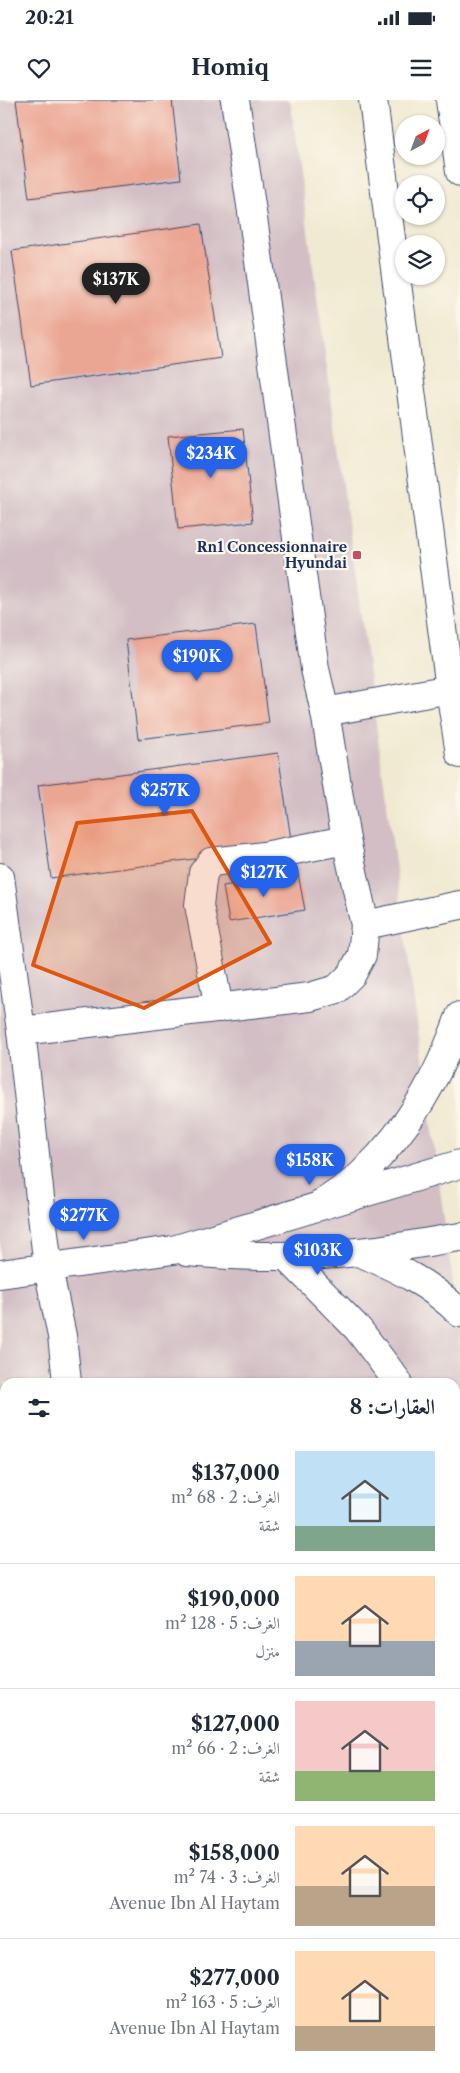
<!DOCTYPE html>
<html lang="ar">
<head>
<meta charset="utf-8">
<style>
  body { margin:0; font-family:"Libre Caslon Text",Amiri,serif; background:#f6f6f7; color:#1f2937; direction:rtl; height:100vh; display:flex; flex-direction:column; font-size:19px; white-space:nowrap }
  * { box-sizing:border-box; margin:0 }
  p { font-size:16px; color:#747a83 }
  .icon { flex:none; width:28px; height:28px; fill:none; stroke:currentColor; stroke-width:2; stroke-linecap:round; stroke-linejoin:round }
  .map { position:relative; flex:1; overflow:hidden; direction:ltr }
  .panel { position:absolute; left:0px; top:1278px; width:460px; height:696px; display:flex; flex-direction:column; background:#fff; border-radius:15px 15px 0 0; box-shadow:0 1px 4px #0004; direction:rtl }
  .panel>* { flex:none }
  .needle { width:32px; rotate:41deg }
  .buttons { position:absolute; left:395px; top:15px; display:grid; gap:10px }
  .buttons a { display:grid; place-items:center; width:50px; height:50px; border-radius:50%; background:#fff; box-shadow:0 1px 4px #0004; font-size:25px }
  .price { position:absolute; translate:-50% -42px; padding:0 11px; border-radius:18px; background:#2563eb; color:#fff; font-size:16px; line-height:32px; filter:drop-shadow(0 1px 2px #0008) }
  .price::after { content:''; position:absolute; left:50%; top:30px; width:15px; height:11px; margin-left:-8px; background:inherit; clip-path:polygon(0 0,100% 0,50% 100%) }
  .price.selected { background:#222; color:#fff }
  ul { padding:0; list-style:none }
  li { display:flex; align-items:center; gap:15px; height:125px; padding:0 25px }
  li+li { border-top:1px solid #e0e1e3 }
  li span { display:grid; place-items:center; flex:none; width:140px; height:100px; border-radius:0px; color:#555 }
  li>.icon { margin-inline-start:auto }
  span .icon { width:60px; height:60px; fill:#fffc; stroke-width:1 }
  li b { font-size:21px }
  h2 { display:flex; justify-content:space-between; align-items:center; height:60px; padding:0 25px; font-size:21px }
  .status { display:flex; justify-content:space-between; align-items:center; height:35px; padding:0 25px; background:#fff; direction:ltr }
  .status svg { height:14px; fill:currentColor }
  header { display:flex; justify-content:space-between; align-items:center; height:65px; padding:0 25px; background:#fff; font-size:22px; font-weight:700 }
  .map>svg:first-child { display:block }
</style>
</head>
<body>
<div class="status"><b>20:21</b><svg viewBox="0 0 49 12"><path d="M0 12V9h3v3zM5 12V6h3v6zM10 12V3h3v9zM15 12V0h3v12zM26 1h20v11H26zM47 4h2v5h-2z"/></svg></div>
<header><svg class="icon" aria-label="menu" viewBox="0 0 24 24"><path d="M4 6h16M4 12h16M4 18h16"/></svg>Homiq<svg class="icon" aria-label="heart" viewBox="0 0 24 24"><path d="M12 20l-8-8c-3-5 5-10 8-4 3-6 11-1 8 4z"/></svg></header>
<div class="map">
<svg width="460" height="1973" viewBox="0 0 460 1973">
  <rect width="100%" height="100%" fill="#fbf7ec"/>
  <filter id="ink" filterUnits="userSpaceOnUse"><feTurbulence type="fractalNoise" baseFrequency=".02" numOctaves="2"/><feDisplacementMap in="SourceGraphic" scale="10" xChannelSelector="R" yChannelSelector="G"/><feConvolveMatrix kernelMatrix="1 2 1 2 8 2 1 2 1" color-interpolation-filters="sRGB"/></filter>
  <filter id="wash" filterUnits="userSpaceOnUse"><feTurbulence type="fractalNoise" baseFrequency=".0096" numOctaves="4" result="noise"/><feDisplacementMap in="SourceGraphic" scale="20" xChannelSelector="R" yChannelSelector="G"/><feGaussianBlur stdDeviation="1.12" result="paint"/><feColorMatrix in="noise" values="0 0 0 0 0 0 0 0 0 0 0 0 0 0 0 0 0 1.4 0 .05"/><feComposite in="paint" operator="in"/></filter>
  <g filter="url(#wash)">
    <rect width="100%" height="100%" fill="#f1ead2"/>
    <!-- industrial -->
    <path fill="#d2bec4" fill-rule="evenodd" d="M0 0H290L460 1234V1973H0ZM5 1282H455V1969H5Z"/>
    <g id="blocks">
      <!-- building -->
      <g fill="#eba593">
        <polygon points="16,0 172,0 181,79 29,98"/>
        <polygon points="201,124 221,258 31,285 12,151"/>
        <polygon points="243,329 253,422 178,429 168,336"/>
        <polygon points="256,524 269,623 138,639 126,540"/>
        <polygon points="278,653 292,746 51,778 38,685"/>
        <polygon points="298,774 305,810 229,822 223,786"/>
        <rect x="455" y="1717" width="5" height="90"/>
        <polygon points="455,1872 460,1899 460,1933 455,1933"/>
      </g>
    </g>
  </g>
  <g filter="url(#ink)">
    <use href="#blocks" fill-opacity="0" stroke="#3b4b6f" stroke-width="1"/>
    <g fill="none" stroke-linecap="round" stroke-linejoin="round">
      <!-- minor casing -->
      <g stroke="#3b4b6f" stroke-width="30">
        <g id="minor">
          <polyline points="325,612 450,589"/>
          <polyline points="0,777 21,931 48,1168 62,1236 67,1282"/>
          <polyline points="365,825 460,805"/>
          <polyline points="219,908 199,805 203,773 211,762 264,756 346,740"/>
          <polyline points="21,931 310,897 337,889 352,874 362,855 365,825 346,740 325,612 315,569 254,125 235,0"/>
          <path d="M187 1152C244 1157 301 1158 358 1152 392 1149 426 1142 460 1137"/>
          <polyline points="287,1157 358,1229 398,1282"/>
          <polyline points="0,1174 173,1150 460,1064"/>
          <polyline points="455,1383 460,1404"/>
          <polyline points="455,1669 460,1663"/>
          <polyline points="455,1826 460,1831"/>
          <polyline points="162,1969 162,1973"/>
        </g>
      </g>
      <!-- highway casing -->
      <g stroke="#3b4b6f" stroke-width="30">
        <g id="highway">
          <polyline points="373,0 450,589 460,654"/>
          <polyline points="450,0 460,72"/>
          <path d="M319 1106C333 1095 350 1086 362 1074 411 1026 437 980 460 916"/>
          <path d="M359 1152C397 1168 431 1184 460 1213"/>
        </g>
      </g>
      <!-- minor -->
      <use href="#minor" stroke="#fff" stroke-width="28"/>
      <!-- highway -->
      <use href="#highway" stroke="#fff" stroke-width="28"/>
    </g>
  </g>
  <!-- marked area -->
  <path fill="#de5710" fill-opacity="0.2" stroke="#de5710" stroke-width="4" stroke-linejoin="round" d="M192 711 270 843 144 908 33 865 77 723Z"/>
  <!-- markers -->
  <rect fill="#d1495b" stroke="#fbf7ec" stroke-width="2" x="352" y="450" width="10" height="10" rx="2.5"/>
  <g text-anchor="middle" stroke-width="4.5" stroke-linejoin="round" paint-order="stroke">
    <!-- poi labels -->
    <g font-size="14" font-weight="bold" fill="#1b2f5e" stroke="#fbf7ec" text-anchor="end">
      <text x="347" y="452">Rn1 Concessionnaire<tspan x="347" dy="16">Hyundai</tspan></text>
    </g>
  </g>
</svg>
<div class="buttons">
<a><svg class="needle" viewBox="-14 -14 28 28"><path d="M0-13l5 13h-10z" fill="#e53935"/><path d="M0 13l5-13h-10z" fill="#747a83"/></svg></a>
<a><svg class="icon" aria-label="locate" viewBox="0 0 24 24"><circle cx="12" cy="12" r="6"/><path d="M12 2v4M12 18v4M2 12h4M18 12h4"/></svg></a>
<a><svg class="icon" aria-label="layers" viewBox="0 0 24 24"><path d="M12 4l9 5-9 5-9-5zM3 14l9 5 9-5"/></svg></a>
</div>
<b class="price selected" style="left:116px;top:205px">$137K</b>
<b class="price" style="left:211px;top:379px">$234K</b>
<b class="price" style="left:197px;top:582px">$190K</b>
<b class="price" style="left:165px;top:716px">$257K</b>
<b class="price" style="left:264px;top:798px">$127K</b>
<b class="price" style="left:310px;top:1086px">$158K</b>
<b class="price" style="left:84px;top:1141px">$277K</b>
<b class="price" style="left:318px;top:1176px">$103K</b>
<section class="panel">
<h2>العقارات: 8<svg class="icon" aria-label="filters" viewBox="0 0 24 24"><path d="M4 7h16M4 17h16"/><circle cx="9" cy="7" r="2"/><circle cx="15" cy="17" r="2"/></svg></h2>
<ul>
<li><span style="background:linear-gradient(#bfe0f5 75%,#7fa58c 0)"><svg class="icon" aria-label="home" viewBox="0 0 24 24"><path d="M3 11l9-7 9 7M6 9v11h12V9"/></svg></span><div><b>$137,000</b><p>الغرف: 2 · 68 m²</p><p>شقة</p></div></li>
<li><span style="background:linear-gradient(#ffd9b3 65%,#9aa5b1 0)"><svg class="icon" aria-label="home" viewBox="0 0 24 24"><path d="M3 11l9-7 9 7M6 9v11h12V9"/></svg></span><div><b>$190,000</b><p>الغرف: 5 · 128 m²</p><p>منزل</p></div></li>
<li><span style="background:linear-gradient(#f6c9c9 70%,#8fb573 0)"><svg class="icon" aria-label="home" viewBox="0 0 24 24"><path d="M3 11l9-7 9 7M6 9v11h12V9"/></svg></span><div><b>$127,000</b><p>الغرف: 2 · 66 m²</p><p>شقة</p></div></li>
<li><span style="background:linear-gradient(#ffd9b3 60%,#b9a48a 0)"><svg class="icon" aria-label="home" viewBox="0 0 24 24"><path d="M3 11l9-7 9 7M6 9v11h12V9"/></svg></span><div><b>$158,000</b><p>الغرف: 3 · 74 m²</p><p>Avenue Ibn Al Haytam</p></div></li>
<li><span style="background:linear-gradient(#ffd9b3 75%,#b9a48a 0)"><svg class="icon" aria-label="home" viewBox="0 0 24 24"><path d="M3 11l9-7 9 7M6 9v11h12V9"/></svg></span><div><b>$277,000</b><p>الغرف: 5 · 163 m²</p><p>Avenue Ibn Al Haytam</p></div></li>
</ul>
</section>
</div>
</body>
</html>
